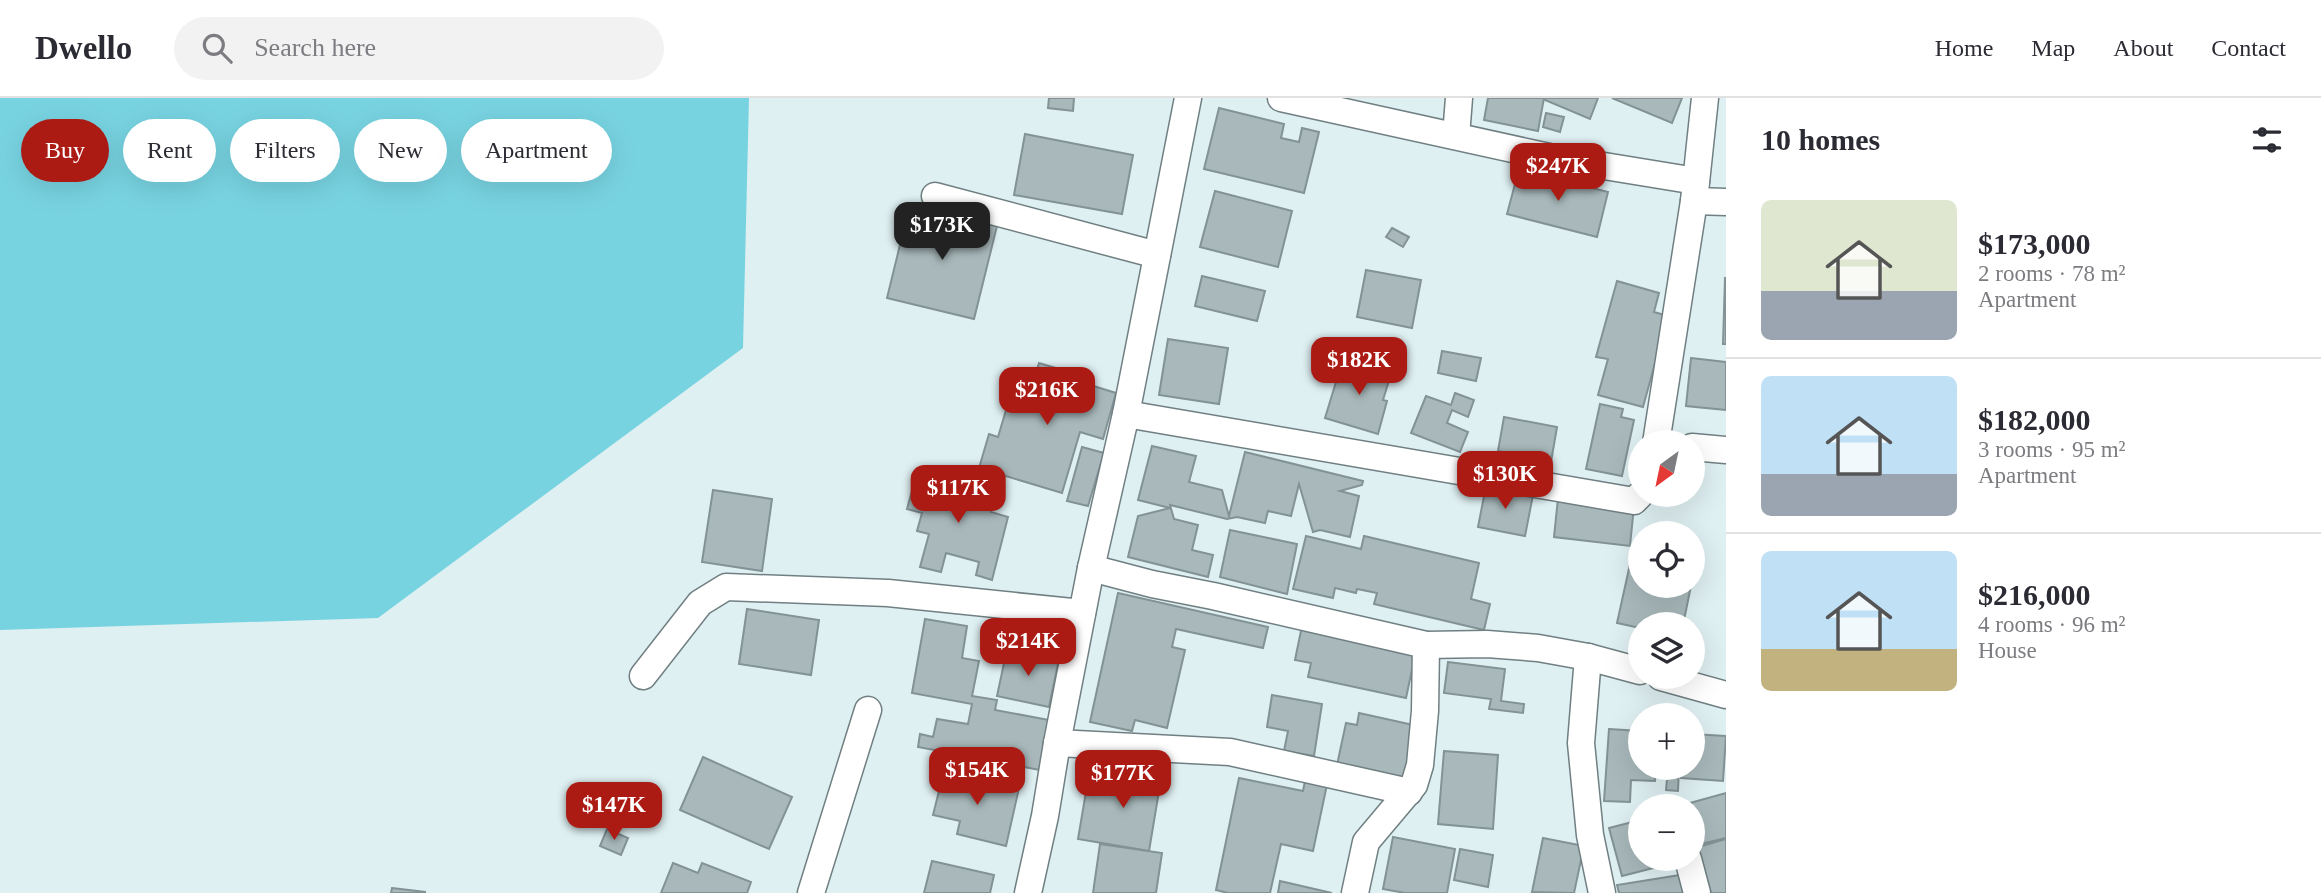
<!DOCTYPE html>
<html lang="en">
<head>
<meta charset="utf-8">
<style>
  body { margin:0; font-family:Georgia,serif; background:#f2f2f3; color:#2b2b33; height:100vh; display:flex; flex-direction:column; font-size:26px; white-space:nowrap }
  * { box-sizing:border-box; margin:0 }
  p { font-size:23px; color:#7c7c81 }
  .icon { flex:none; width:38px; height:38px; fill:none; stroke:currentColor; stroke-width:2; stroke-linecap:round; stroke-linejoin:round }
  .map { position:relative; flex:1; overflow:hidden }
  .drawer { display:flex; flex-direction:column; background:#fff; width:595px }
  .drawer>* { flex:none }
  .banner { position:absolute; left:21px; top:21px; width:665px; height:63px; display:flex; gap:14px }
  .needle { width:46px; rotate:213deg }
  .buttons { position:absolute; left:1628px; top:332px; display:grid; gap:14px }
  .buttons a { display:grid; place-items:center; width:77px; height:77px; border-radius:50%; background:#fff; box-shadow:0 7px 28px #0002; font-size:35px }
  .price { position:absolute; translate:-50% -60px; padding:0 16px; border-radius:14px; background:#ac1a14; color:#fff; font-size:23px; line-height:46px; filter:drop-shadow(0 2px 4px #0008) }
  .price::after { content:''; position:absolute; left:50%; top:42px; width:21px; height:16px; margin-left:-10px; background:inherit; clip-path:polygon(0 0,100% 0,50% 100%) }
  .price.on { background:#222; color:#fff }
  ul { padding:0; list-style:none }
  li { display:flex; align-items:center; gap:21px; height:175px; padding:0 35px }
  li+li { border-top:2px solid #e1e1e2 }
  li span { display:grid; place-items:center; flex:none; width:196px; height:140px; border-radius:10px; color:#555 }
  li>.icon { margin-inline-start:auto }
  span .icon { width:84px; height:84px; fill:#fffc; stroke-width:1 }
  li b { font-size:30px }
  h2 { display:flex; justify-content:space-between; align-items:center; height:84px; padding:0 35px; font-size:30px }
  .tag { padding:0 24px; border-radius:32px; background:#fff; box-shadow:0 7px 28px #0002; font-size:24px; line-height:63px }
  .tag.on { background:#ac1a14; color:#fff }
  header { display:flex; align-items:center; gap:42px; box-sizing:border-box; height:98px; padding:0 35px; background:#fff; border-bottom:2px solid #e1e1e2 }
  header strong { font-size:33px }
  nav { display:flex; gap:38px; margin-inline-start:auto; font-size:24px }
  .search { width:490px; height:63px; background:#f2f2f3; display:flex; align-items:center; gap:18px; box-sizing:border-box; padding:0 24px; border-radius:38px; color:#7c7c81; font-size:26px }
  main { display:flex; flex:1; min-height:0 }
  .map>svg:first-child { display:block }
</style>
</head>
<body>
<header>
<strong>Dwello</strong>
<div class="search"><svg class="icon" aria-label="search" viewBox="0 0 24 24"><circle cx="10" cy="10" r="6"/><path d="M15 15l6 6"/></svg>Search here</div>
<nav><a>Home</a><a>Map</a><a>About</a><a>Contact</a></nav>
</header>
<main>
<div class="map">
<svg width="1726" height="795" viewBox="0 0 1726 795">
  <rect width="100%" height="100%" fill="#dff0f2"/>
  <!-- green -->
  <polygon fill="#78d3e1" points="0,0 749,0 743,250 378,520 0,532"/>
  <!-- building -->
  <g fill="#a9b9bb" stroke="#839295" stroke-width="2">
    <polygon points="1049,0 1074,0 1073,13 1048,10"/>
    <polygon points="1488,0 1544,0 1538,33 1484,22"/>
    <polygon points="1546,0 1598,0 1590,21 1545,2"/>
    <polygon points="1612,0 1682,0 1672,25"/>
    <polygon points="1219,10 1284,26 1281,40 1299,44 1302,30 1319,34 1304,95 1204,71"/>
    <polygon points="1546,15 1564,19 1560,34 1543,29"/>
    <polygon points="1025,36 1133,57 1122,116 1014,97"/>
    <polygon points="1519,71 1608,94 1597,139 1507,116"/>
    <polygon points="1215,93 1292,113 1278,169 1200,149"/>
    <polygon points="910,106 997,128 974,221 887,200"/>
    <polygon points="1392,130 1409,139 1403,149 1386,139"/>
    <polygon points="1366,172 1421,182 1412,230 1357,219"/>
    <polygon points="1202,178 1265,193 1257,223 1195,208"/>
    <polygon points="1725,180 1726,180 1726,246 1723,246"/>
    <polygon points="1617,183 1659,195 1654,214 1668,218 1643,309 1598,297 1608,261 1596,259"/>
    <polygon points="1168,241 1228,250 1219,306 1159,297"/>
    <polygon points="1442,253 1481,260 1476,283 1438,275"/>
    <polygon points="1691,260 1726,264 1726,312 1686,308"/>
    <polygon points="1343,261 1391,276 1383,302 1387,303 1378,336 1325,320"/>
    <polygon points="1039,265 1089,280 1087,286 1116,295 1103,341 1080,334 1062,395 979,370 989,336 998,339 1015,282 1032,287"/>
    <polygon points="1455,295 1474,302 1468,319 1452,312 1447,325 1468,334 1460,354 1411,335 1426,298 1451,307"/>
    <polygon points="1600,306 1623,311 1621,319 1634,322 1622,378 1586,371"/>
    <polygon points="1504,319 1557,329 1551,364 1498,353"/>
    <polygon points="1152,348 1196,358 1189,384 1222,392 1229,418 1245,354 1363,383 1362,387 1340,393 1359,398 1350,439 1320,432 1313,434 1299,386 1291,418 1268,413 1265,425 1237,419 1227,421 1170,407 1174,421 1198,427 1192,452 1213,457 1208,479 1128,459 1138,418 1170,410 1138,402"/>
    <polygon points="1082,349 1104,355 1088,408 1067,403"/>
    <polygon points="916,378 995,399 991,414 1008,419 992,482 976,477 979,464 946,455 941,474 920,469 929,436 917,433 922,415 907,411"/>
    <polygon points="1486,388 1533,397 1525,438 1478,429"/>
    <polygon points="713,392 772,401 762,473 702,464"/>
    <polygon points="1558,400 1634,408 1630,448 1554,439"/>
    <polygon points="1230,432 1297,446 1287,496 1220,479"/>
    <polygon points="1306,438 1361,451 1364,438 1479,465 1471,501 1490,506 1484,532 1374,506 1377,495 1357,491 1356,495 1335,490 1333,500 1293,491"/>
    <polygon points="1632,457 1640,459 1640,488 1691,488 1683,527 1640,527 1640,530 1617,525"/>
    <polygon points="1118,495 1268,529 1263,550 1176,531 1172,549 1185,552 1167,630 1135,622 1132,633 1090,624"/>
    <polygon points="747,511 819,522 811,577 739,566"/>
    <polygon points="925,521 967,528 962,560 979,563 972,598 997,602 995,612 1049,622 1040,672 918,649 920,636 933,639 937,621 968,626 972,606 912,595"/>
    <polygon points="1303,523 1417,548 1406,600 1308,579 1311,565 1295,562"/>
    <polygon points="1007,551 1059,561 1049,609 997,598"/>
    <polygon points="1448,564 1505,571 1501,603 1524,606 1523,615 1489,611 1491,601 1444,595"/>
    <polygon points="1272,597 1322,606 1314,658 1284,653 1288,633 1267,629"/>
    <polygon points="1359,615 1418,628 1406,683 1337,667 1346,625 1357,627"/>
    <polygon points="1609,631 1640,633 1640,670 1656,670 1655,683 1631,682 1630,704 1604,703"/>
    <polygon points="1692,636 1726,638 1723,683 1681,680 1682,670 1692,670"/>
    <polygon points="1444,653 1498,657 1493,731 1438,726"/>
    <polygon points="703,659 792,699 769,751 680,712"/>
    <polygon points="1118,667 1162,675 1149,753 1078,741 1087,688 1113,693"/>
    <polygon points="1668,670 1679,670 1678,693 1666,692"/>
    <polygon points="944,673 1019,690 1006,748 957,736 960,723 933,717"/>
    <polygon points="1307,673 1329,677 1313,753 1281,746 1270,795 1228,795 1216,792 1239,680 1303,693"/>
    <polygon points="1726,695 1726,740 1701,746 1690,705"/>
    <polygon points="1640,722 1640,761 1672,761 1673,765 1622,778 1609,730"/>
    <polygon points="607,731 628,740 621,757 600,748"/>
    <polygon points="1393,739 1455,751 1447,795 1405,795 1383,791"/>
    <polygon points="1543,740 1584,748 1574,795 1532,794"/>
    <polygon points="1726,741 1726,795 1711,795 1698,749"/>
    <polygon points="1100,746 1162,755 1156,795 1093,795"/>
    <polygon points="1460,751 1493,757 1488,789 1454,782"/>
    <polygon points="932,763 994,777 990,795 924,795"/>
    <polygon points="673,765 698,775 702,765 751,784 747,795 661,795"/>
    <polygon points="1680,777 1683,795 1619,795 1617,787"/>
    <polygon points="1280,783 1332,795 1278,795"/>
    <polygon points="392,790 425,794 425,795 391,795"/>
  </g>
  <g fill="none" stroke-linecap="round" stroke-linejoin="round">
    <!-- minor casing -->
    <g stroke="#707f82" stroke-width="29">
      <g id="minor">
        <polyline points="1281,0 1549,59 1696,83"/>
        <polyline points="1456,38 1459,0"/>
        <polyline points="935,98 1157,157"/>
        <polyline points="1694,103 1726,104"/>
        <polyline points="1126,316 1634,403 1640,397"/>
        <polyline points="1656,345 1694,103 1705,0"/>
        <polyline points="1692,349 1726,352"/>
        <polyline points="1091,470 1152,486 1213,498 1426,547 1487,546 1538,550 1588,559 1640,573"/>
        <polyline points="1588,559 1581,645 1590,737 1602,795"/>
        <polyline points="643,578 700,505 726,489 888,495 1082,515"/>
        <polyline points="1661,579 1726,597"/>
        <polyline points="1057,645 1230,654 1409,694"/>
        <polyline points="1688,761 1697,795"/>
        <polyline points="811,795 868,612"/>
        <polyline points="1028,795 1045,718 1057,645 1091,470 1126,316 1188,0"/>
        <polyline points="1355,795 1366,744 1414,687 1420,667 1425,613 1426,547"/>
      </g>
    </g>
    <!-- minor -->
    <use href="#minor" stroke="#fff" stroke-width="26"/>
  </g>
</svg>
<div class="buttons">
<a><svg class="needle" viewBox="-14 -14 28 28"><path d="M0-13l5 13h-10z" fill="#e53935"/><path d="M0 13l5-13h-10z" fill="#7c7c81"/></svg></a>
<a><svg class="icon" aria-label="locate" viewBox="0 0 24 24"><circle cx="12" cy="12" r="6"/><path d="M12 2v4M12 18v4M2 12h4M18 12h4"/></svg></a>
<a><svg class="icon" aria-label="layers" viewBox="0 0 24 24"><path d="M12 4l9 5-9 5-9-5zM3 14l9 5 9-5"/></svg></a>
<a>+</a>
<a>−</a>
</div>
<b class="price" style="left:1558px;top:105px">$247K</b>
<b class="price on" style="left:942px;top:164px">$173K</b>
<b class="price" style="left:1359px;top:299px">$182K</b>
<b class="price" style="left:1047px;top:329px">$216K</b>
<b class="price" style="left:1505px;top:413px">$130K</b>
<b class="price" style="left:958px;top:427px">$117K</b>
<b class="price" style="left:1028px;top:580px">$214K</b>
<b class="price" style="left:977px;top:709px">$154K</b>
<b class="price" style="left:1123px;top:712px">$177K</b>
<b class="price" style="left:614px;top:744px">$147K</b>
<div class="banner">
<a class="tag on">Buy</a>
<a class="tag">Rent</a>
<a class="tag">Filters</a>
<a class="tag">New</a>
<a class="tag">Apartment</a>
</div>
</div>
<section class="drawer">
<h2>10 homes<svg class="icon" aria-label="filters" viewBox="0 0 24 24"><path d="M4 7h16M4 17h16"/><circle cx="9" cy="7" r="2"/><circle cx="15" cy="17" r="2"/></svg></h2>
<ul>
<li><span style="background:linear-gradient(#dfe7d0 65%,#9aa5b1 0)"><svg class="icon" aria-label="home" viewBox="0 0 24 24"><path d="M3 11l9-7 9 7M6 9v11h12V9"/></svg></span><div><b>$173,000</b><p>2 rooms · 78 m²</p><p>Apartment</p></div></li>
<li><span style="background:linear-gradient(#bfe0f5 70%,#9aa5b1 0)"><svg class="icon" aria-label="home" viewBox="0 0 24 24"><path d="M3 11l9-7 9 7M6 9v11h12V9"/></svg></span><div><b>$182,000</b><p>3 rooms · 95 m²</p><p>Apartment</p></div></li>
<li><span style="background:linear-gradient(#bfe0f5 70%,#c2b280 0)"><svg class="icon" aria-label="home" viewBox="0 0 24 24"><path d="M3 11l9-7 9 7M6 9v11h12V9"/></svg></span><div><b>$216,000</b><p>4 rooms · 96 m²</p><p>House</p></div></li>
</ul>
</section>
</main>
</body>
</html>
